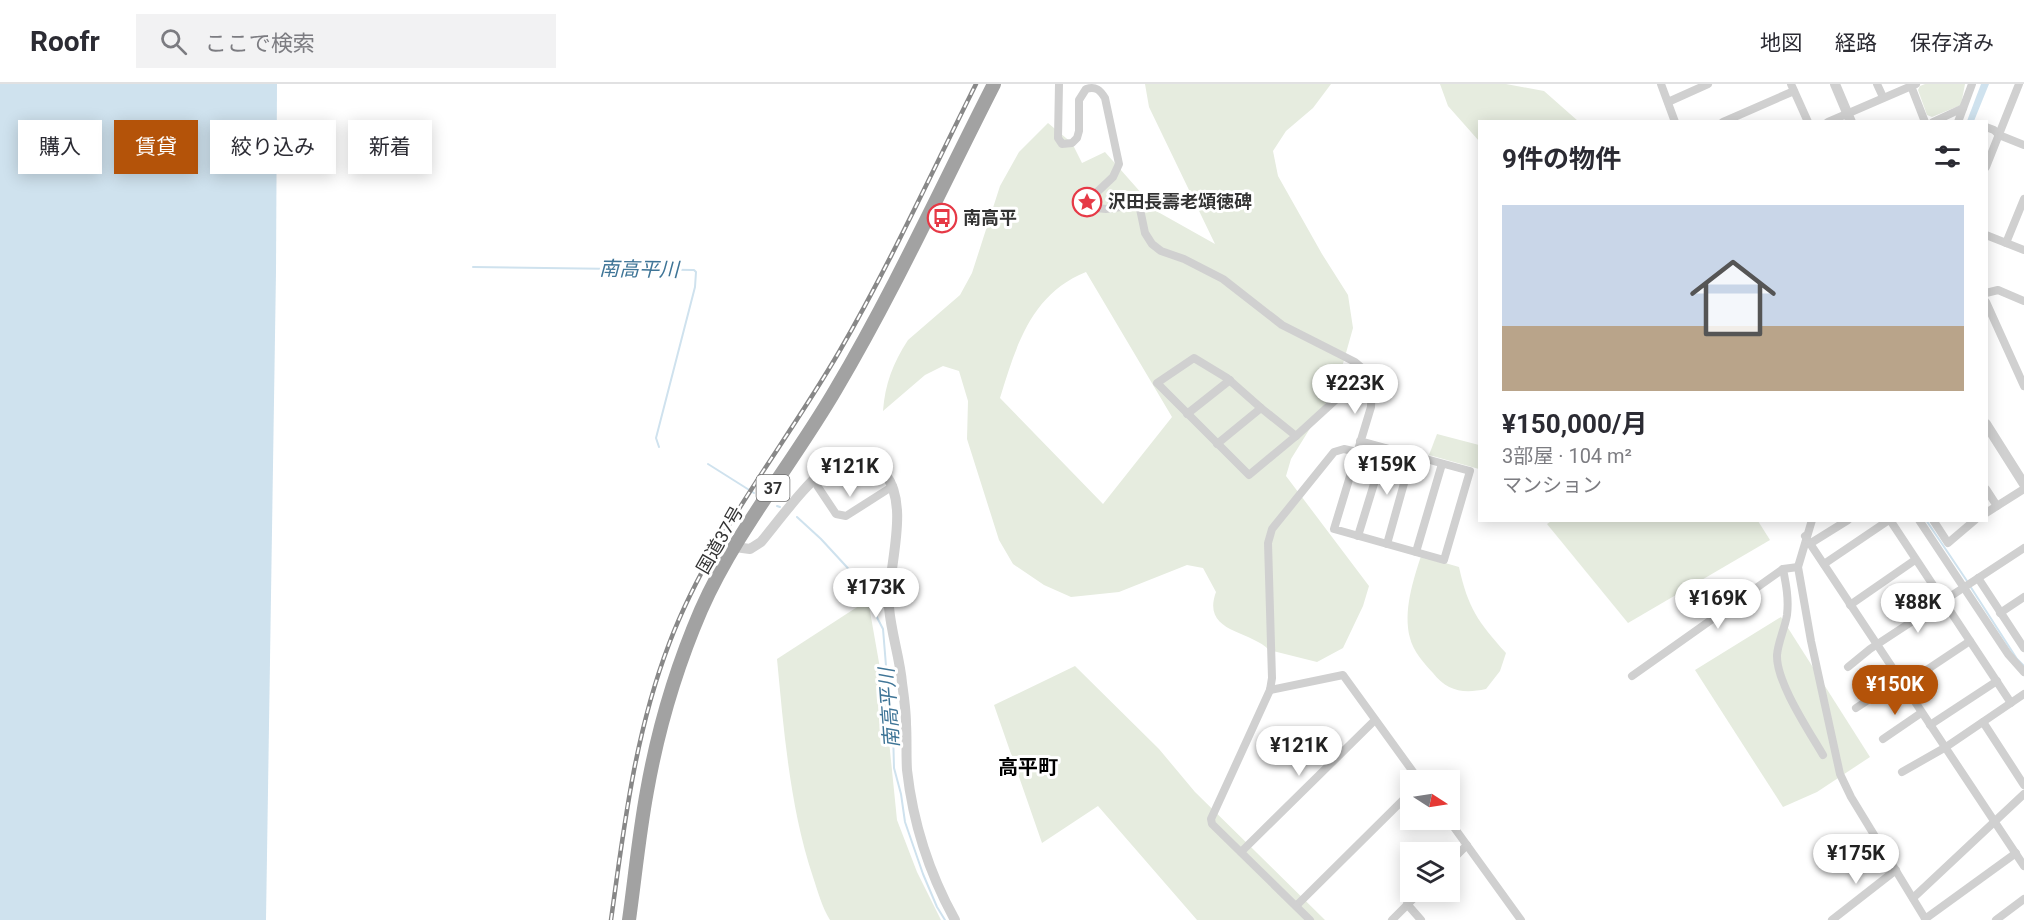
<!DOCTYPE html>
<html lang="ja">
<head>
<meta charset="utf-8">
<style>
  body { margin:0; font-family:Roboto,"Noto Sans JP",sans-serif; background:#f2f2f3; color:#2b2b33; height:100vh; display:flex; flex-direction:column; font-size:22px; white-space:nowrap }
  * { box-sizing:border-box; margin:0 }
  p { font-size:20px; color:#7c7c81 }
  .icon { flex:none; width:33px; height:33px; fill:none; stroke:currentColor; stroke-width:2; stroke-linecap:round; stroke-linejoin:round }
  .map { position:relative; flex:1; overflow:hidden }
  .sheet { position:absolute; left:1478px; top:36px; width:510px; height:402px; display:flex; flex-direction:column; background:#fff; border-radius:0px; box-shadow:0 3px 15px #0003 }
  .sheet>* { flex:none }
  .guide { position:absolute; left:18px; top:36px; width:570px; height:54px; display:flex; gap:12px }
  .needle { width:39px; rotate:102deg }
  .buttons { position:absolute; left:1400px; top:686px; display:grid; gap:12px }
  .buttons a { display:grid; place-items:center; width:60px; height:60px; border-radius:0px; background:#fff; box-shadow:0 3px 15px #0003; font-size:30px }
  .price { position:absolute; translate:-50% -51px; padding:0 14px; border-radius:21px; background:#fff; color:#222; font-size:20px; line-height:39px; filter:drop-shadow(0 2px 3px #0008) }
  .price::after { content:''; position:absolute; left:50%; top:36px; width:18px; height:14px; margin-left:-9px; background:inherit; clip-path:polygon(0 0,100% 0,50% 100%) }
  .price.selected { background:#b45309; color:#fff }
  ul { padding:0; list-style:none }
  li { display:grid; align-content:center; gap:12px; height:318px; padding:0 24px }
  li+li { border-top:2px solid #e1e1e2 }
  li span { display:grid; place-items:center; height:186px; border-radius:0px; color:#555 }
  li>.icon { margin-inline-start:auto }
  span .icon { width:108px; height:108px; fill:#fffc; stroke-width:1 }
  li b { font-size:26px }
  h2 { display:flex; justify-content:space-between; align-items:center; height:72px; padding:0 24px; font-size:26px }
  .pill { padding:0 21px; border-radius:0px; background:#fff; box-shadow:0 3px 15px #0003; font-size:21px; line-height:54px }
  .pill.selected { background:#b45309; color:#fff }
  header { display:flex; align-items:center; gap:36px; box-sizing:border-box; height:84px; padding:0 30px; background:#fff; border-bottom:2px solid #e1e1e2 }
  header strong { font-size:28px }
  nav { display:flex; gap:33px; margin-inline-start:auto; font-size:21px }
  .search { width:420px; height:54px; background:#f2f2f3; display:flex; align-items:center; gap:15px; box-sizing:border-box; padding:0 21px; border-radius:0px; color:#7c7c81; font-size:22px }
  .map>svg:first-child { display:block }
</style>
</head>
<body>
<header>
<strong>Roofr</strong>
<div class="search"><svg class="icon" aria-label="search" viewBox="0 0 24 24"><circle cx="10" cy="10" r="6"/><path d="M15 15l6 6"/></svg>ここで検索</div>
<nav><a>地図</a><a>経路</a><a>保存済み</a></nav>
</header>
<div class="map">
<svg width="2024" height="836" viewBox="0 0 2024 836">
  <rect width="100%" height="100%" fill="#fff"/>
  <!-- green -->
  <g fill="#e6ecdf" fill-rule="evenodd">
    <path d="M1145 0H1331L1313 24 1286 47 1273 67 1278 92 1322 170 1348 211 1353 244 1337 301 1291 375 1286 392 1369 502 1363 522 1343 564 1317 578 1269 566C1250 546 1201 549 1216 508L1203 484 1187 481 1119 508 1071 513 1044 501 1013 480 999 456 967 355 968 317 959 287 943 282 925 291 883 327C885 300 893 279 908 256L960 211 972 189 1000 102 1019 68 1048 39 1072 59 1082 79 1105 68 1158 128 1215 160 1149 23ZM1086 188 1172 333 1103 420 1000 314C1016 262 1031 210 1086 188Z"/>
    <polygon points="1440,0 1506,0 1544,7 1578,37 1479,38 1479,57 1448,22"/>
    <polygon points="1925,0 1965,0 1961,21 1932,33 1927,31 1918,6 1920,2"/>
    <polygon points="1437,350 1479,361 1479,385 1429,371"/>
    <polygon points="1553,436 1758,437 1770,456 1628,539 1547,440"/>
    <path d="M1421 472 1459 483C1468 524 1478 538 1506 569L1500 587 1486 605C1463 610 1447 607 1433 589 1424 579 1413 567 1410 554 1403 527 1413 497 1421 472Z"/>
    <path d="M868 516 884 607 897 736 917 788 941 836H830C822 823 818 808 813 793 790 724 784 648 777 575Z"/>
    <polygon points="1781,533 1870,673 1817,708 1783,723 1695,586"/>
    <polygon points="1075,582 1159,665 1195,708 1325,836 1197,836 1098,722 1042,759 994,621"/>
  </g>
  <!-- water -->
  <g fill="#cfe2ee">
    <polygon points="0,0 277,0 276,187 266,836 0,836"/>
    <polygon points="1981,0 1989,0 1974,37 1967,37"/>
  </g>
  <g fill="none" stroke-linecap="round" stroke-linejoin="round">
    <!-- stream -->
    <g stroke="#cfe2ee" stroke-width="2">
      <polyline points="473,183 694,186 696,188 695,203 656,354 659,363"/>
      <polyline points="708,380 754,409"/>
      <polyline points="777,422 780,423"/>
      <polyline points="797,433 821,455 856,493 883,545 887,594 886,610 893,646 894,684 901,710 905,738 923,790 937,823 945,836"/>
      <polyline points="1926,436 1967,497"/>
      <polyline points="1970,502 2017,575 2024,582"/>
    </g>
    <!-- minor -->
    <g stroke="#d0d0d0" stroke-width="8">
      <path d="M1059 0 1058 54 1062 60 1072 59 1077 54 1079 47V16L1086 5C1096 2 1100 6 1105 14L1119 80 1113 93 1095 110 1092 118 1096 124 1106 125 1135 121 1140 125 1145 149 1152 160 1161 167 1184 175 1223 195 1282 241 1355 278 1368 289 1372 296 1371 323 1334 445 1444 476 1470 387 1360 357"/>
      <polyline points="1661,0 1675,38"/>
      <polyline points="1791,0 1808,38"/>
      <polyline points="1877,0 1883,13"/>
      <polyline points="1911,2 1925,38"/>
      <polyline points="1668,18 1708,0"/>
      <polyline points="1723,38 1794,7"/>
      <polyline points="1828,38 1916,0"/>
      <polyline points="1933,38 1963,24"/>
      <polyline points="1958,38 1972,0"/>
      <polyline points="1986,43 1994,46 1999,51 2024,61"/>
      <polyline points="1986,83 2019,0"/>
      <polyline points="1986,151 2024,166"/>
      <polyline points="2006,159 2024,115"/>
      <polyline points="1986,209 1998,206 2024,217"/>
      <polyline points="1986,218 2024,302"/>
      <polygon points="1194,274 1227,294 1261,324 1296,352 1249,391 1157,299"/>
      <polyline points="1187,330 1230,296"/>
      <polyline points="1296,352 1366,288"/>
      <polyline points="1217,360 1261,324"/>
      <polyline points="814,397 836,430 846,432 893,402"/>
      <polyline points="1986,405 1997,422"/>
      <polyline points="1986,429 2024,405"/>
      <polyline points="1812,436 1798,483 1811,557 1840,690 1851,713 1926,836"/>
      <polyline points="1890,436 2011,619"/>
      <polyline points="1919,436 2008,570 2024,588"/>
      <polyline points="1933,436 1948,459 1975,436"/>
      <polyline points="1358,452 1385,364"/>
      <polyline points="1805,452 2024,782"/>
      <polyline points="1811,459 1848,436"/>
      <polyline points="1387,460 1412,371"/>
      <polyline points="1416,468 1442,380"/>
      <polyline points="1824,480 1889,436"/>
      <path d="M1783 485C1786 500 1789 515 1787 531 1785 544 1778 558 1777 571 1776 598 1809 647 1823 671"/>
      <polyline points="1978,494 2024,564"/>
      <polyline points="1850,521 1915,476"/>
      <polyline points="2000,529 2024,513"/>
      <polyline points="1848,583 1870,565 2024,464"/>
      <polyline points="1632,592 1783,485 1798,483"/>
      <polyline points="1904,601 1970,557"/>
      <polyline points="1270,606 1343,591 1419,696"/>
      <polyline points="1856,624 1900,595"/>
      <polyline points="1983,638 2024,701"/>
      <polyline points="1930,641 1997,597"/>
      <polyline points="1883,655 1921,629"/>
      <polyline points="1902,688 1946,663 2024,610"/>
      <polyline points="1448,735 1521,836"/>
      <polyline points="1241,768 1375,636"/>
      <polyline points="1449,779 1467,761"/>
      <polyline points="1913,814 2024,710"/>
      <polyline points="1407,820 1421,836"/>
      <polyline points="1296,822 1410,709"/>
      <polyline points="1925,835 2016,769"/>
      <polyline points="1310,836 1212,740 1211,735 1270,606 1272,594 1268,459 1272,445 1334,368 1344,365 1357,368"/>
      <polyline points="1392,836 1421,807"/>
      <polyline points="1832,836 1896,786"/>
      <polyline points="1996,836 2024,815"/>
    </g>
    <!-- tertiary -->
    <g stroke="#d0d0d0" stroke-width="10">
      <polyline points="1835,0 1851,38"/>
      <polyline points="1986,340 2024,400"/>
      <path d="M735 463 750 465 761 458C777 439 811 392 832 381 849 372 873 374 885 390 911 422 887 485 889 523 891 549 900 574 902 599 904 613 906 627 906 640 907 655 906 671 907 686 913 739 929 789 955 836"/>
    </g>
    <!-- trunk -->
    <path stroke="#a2a2a2" stroke-width="14" d="M629 836C635 793 639 750 647 707 658 645 676 584 701 526 736 447 793 379 836 305 894 207 942 102 994 0"/>
    <!-- rail casing -->
    <g stroke="#888" stroke-width="4.5">
      <path id="rail" d="M611 836C624 742 635 649 669 560 709 454 782 366 839 268 889 182 931 90 976 0"/>
    </g>
    <!-- rail -->
    <use href="#rail" stroke="#fff" stroke-width="2" stroke-dasharray="7" stroke-linecap="butt"/>
  </g>
  <!-- icons -->
  <defs>
    <g id="sight-ring" transform="scale(1.5)"><circle r="9.5" fill="#fff" stroke="#e63946" stroke-width="1.5"/><path d="M0-6L1.8-2.2L6-1.7L2.9 1.2L3.7 5.4L0 3.3L-3.7 5.4L-2.9 1.2L-6-1.7L-1.8-2.2Z" fill="#e63946"/></g>
    <g id="bus-ring" transform="scale(1.5)"><circle r="9.5" fill="#fff" stroke="#e63946" stroke-width="1.5"/><path d="M-5-6H5V4H4V6H2V4H-2V6H-4V4H-5ZM-3.5-4V0h7V-4ZM-3.5 1.2v1.5H-2V1.2ZM2 1.2v1.5H3.5V1.2Z" fill="#e63946"/></g>
  </defs>
  <g fill-rule="evenodd">
    <use href="#sight-ring" x="1087" y="118"/>
    <use href="#bus-ring" x="942" y="134"/>
  </g>
  <g text-anchor="middle" stroke-width="6" stroke-linejoin="round" paint-order="stroke">
    <!-- shield labels -->
    <rect fill="#fff" stroke="#707070" stroke-width="1.5" x="756.5" y="391" width="33" height="26" rx="4.5"/>
    <g font-size="16" font-weight="bold" fill="#333">
      <text x="773" y="410">37</text>
    </g>
    <!-- poi labels -->
    <g font-size="18" font-weight="bold" fill="#333" stroke="#fff" text-anchor="start">
      <text x="1108" y="124">沢田長壽老頌徳碑</text>
      <text x="963" y="140">南高平</text>
    </g>
    <!-- street labels -->
    <g font-size="18" fill="#333" stroke="#fff">
      <text transform="translate(720 456) rotate(-60)" y="6">国道37号</text>
    </g>
    <!-- water labels -->
    <g font-size="20" font-style="italic" fill="#3f7597" stroke="#fff">
      <text transform="translate(639 185) rotate(1)" y="7">南高平川</text>
      <text transform="translate(889 624) rotate(-94)" y="7">南高平川</text>
    </g>
    <!-- neighbourhood labels -->
    <g font-size="20" font-weight="bold" fill="#000" stroke="#fff">
      <text x="1028" y="690">高平町</text>
    </g>
  </g>
</svg>
<div class="buttons">
<a><svg class="needle" viewBox="-14 -14 28 28"><path d="M0-13l5 13h-10z" fill="#e53935"/><path d="M0 13l5-13h-10z" fill="#7c7c81"/></svg></a>
<a><svg class="icon" aria-label="layers" viewBox="0 0 24 24"><path d="M12 4l9 5-9 5-9-5zM3 14l9 5 9-5"/></svg></a>
</div>
<b class="price" style="left:1355px;top:331px">¥223K</b>
<b class="price" style="left:1387px;top:412px">¥159K</b>
<b class="price" style="left:850px;top:414px">¥121K</b>
<b class="price" style="left:876px;top:535px">¥173K</b>
<b class="price" style="left:1718px;top:546px">¥169K</b>
<b class="price" style="left:1918px;top:550px">¥88K</b>
<b class="price selected" style="left:1895px;top:632px">¥150K</b>
<b class="price" style="left:1299px;top:693px">¥121K</b>
<b class="price" style="left:1856px;top:801px">¥175K</b>
<div class="guide">
<a class="pill">購入</a>
<a class="pill selected">賃貸</a>
<a class="pill">絞り込み</a>
<a class="pill">新着</a>
</div>
<section class="sheet">
<h2>9件の物件<svg class="icon" aria-label="filters" viewBox="0 0 24 24"><path d="M4 7h16M4 17h16"/><circle cx="9" cy="7" r="2"/><circle cx="15" cy="17" r="2"/></svg></h2>
<ul>
<li><span style="background:linear-gradient(#c9d6e8 65%,#b9a48a 0)"><svg class="icon" aria-label="home" viewBox="0 0 24 24"><path d="M3 11l9-7 9 7M6 9v11h12V9"/></svg></span><div><b>¥150,000/月</b><p>3部屋 · 104 m²</p><p>マンション</p></div></li>
</ul>
</section>
</div>
</body>
</html>
